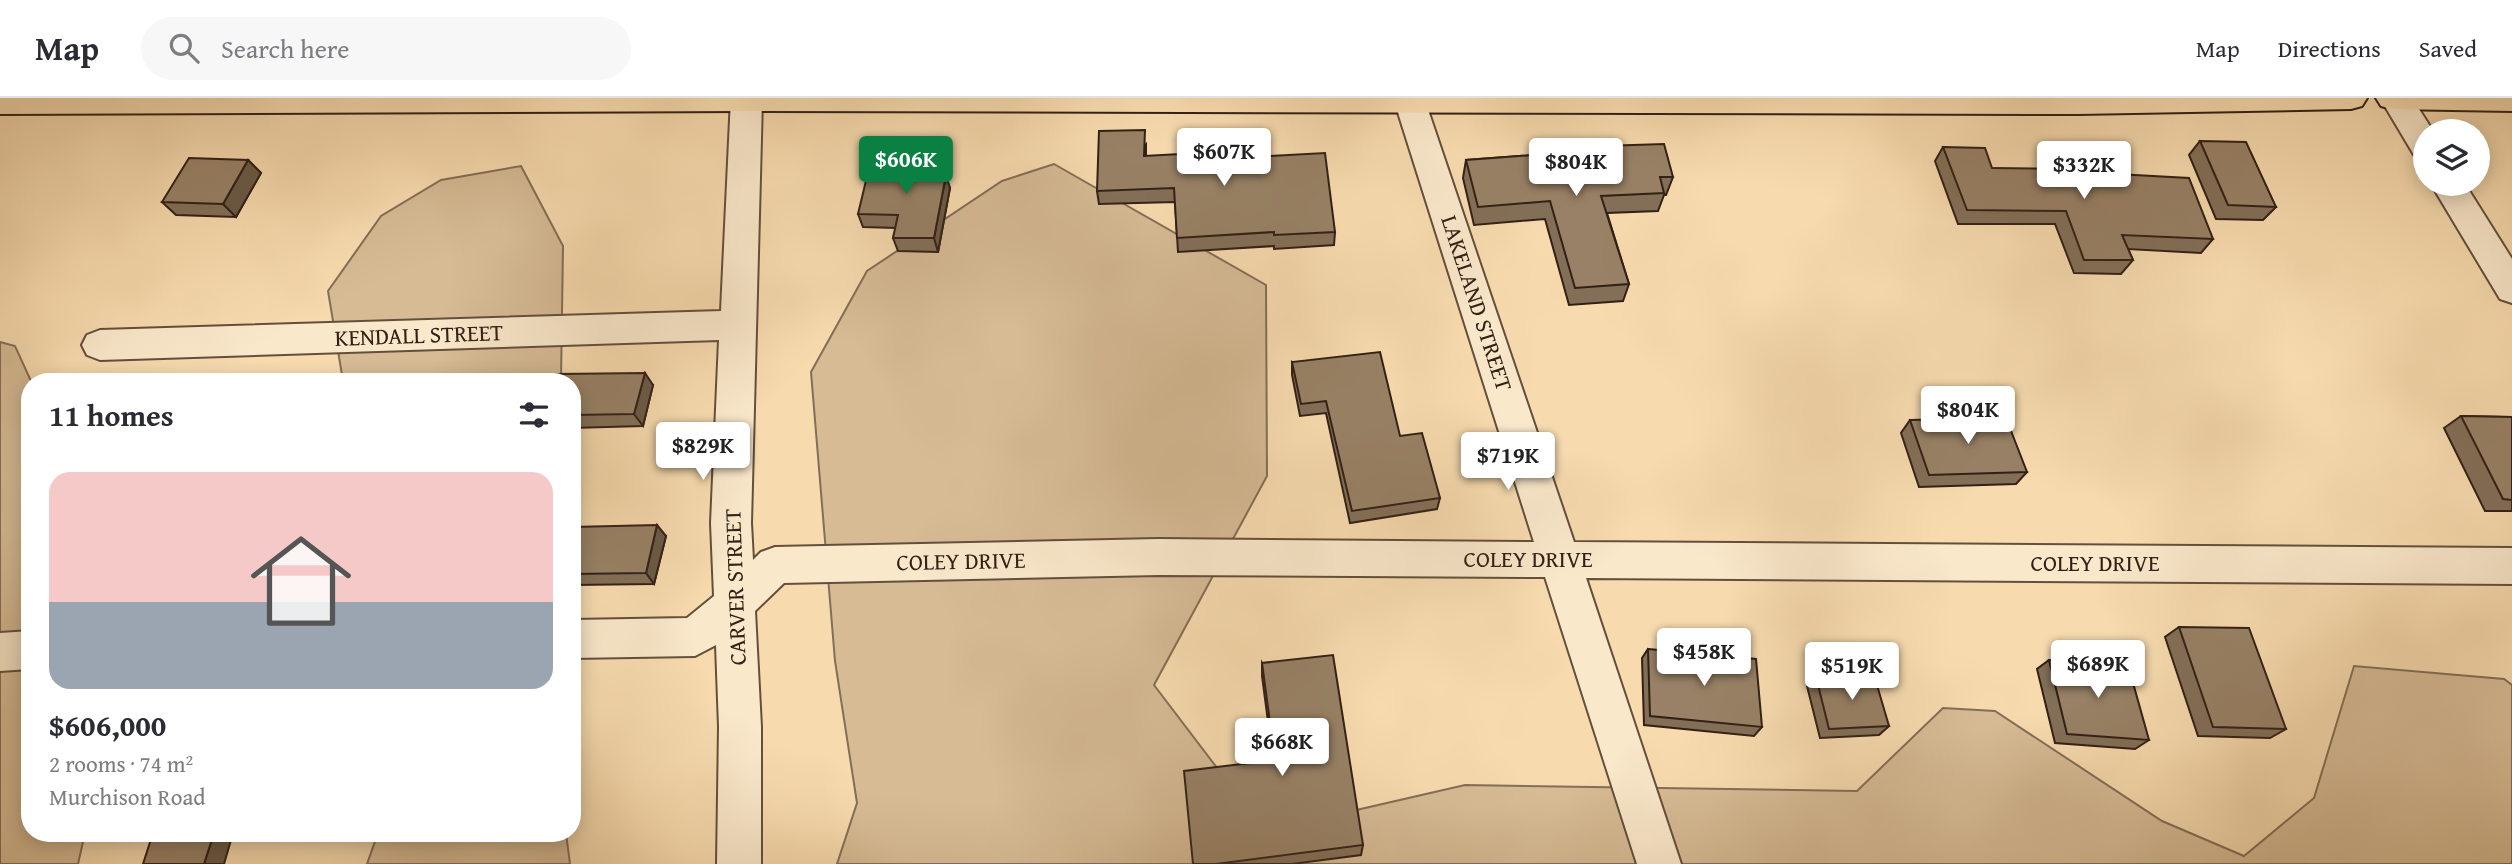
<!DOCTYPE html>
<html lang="en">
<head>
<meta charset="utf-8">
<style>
  body { margin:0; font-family:"Gentium Book Plus",serif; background:#f7f7f7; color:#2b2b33; height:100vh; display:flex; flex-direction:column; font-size:26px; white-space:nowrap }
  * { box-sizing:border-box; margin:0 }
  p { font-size:23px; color:#7c7c81 }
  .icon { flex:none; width:38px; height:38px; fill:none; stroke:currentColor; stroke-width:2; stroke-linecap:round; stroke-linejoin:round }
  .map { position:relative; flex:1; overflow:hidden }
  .panel { position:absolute; left:21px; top:275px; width:560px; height:469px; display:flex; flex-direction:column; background:#fff; border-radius:28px; box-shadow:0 4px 18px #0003 }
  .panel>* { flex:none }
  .buttons { position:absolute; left:2413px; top:21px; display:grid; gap:14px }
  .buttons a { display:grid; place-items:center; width:77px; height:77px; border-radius:50%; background:#fff; box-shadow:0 4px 18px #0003; font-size:35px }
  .price { position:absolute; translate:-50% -60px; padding:0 16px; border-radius:7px; background:#fff; color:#222; font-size:23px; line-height:46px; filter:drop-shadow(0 2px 4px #0008) }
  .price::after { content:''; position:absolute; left:50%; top:42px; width:21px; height:16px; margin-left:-10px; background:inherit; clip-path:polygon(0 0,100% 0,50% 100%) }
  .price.current { background:#0b8043; color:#fff }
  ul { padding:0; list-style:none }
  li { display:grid; align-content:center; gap:14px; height:371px; padding:0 28px }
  li span { display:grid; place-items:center; height:217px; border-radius:21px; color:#555 }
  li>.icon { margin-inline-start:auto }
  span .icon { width:126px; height:126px; fill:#fffc; stroke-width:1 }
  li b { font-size:30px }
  h2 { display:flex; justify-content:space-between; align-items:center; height:84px; padding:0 28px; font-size:30px }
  header { display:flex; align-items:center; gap:42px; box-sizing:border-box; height:98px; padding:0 35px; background:#fff; border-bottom:2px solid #e1e1e2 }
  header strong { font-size:33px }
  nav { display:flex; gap:38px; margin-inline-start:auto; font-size:24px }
  .search { width:490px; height:63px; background:#f7f7f7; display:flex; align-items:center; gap:18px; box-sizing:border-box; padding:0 24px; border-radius:38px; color:#7c7c81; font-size:26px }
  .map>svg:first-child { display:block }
</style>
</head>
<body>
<header>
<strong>Map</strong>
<div class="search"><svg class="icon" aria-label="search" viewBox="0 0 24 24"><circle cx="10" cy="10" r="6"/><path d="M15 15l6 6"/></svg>Search here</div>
<nav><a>Map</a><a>Directions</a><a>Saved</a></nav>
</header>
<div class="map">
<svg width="2512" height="766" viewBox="0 0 2512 766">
  <rect width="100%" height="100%" fill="#f7dbaf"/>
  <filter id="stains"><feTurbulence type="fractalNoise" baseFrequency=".00286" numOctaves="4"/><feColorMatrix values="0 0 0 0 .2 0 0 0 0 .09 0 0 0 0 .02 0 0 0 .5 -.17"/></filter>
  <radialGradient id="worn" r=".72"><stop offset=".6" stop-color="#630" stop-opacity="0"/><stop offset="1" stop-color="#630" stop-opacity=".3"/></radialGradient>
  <!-- green -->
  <g fill="#d6bb95" stroke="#846e56" stroke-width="2">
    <polygon points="1054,66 1266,187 1267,378 1154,587 1265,733 1465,687 1857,693 1943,610 1995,613 2162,723 2244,758 2314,700 2354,568 2504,581 2512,587 2512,766 837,766 857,705 835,563 811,274 867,173 1002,83"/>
    <polygon points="521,68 563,148 561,283 343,283 328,193 381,118 441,82"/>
    <polygon points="0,244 15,248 31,283 30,735 85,735 78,766 0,766"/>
    <polygon points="378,735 566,735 570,766 367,766"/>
  </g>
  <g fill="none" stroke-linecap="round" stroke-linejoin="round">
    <!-- minor casing -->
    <g stroke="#634f3c" stroke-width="4">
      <g id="minor">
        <polygon points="731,0 762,2 751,425 753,462 761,454 775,449 1158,441 1534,444 1395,5 1398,0 1424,0 1574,444 2512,450 2512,486 1586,480 1681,766 1637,766 1545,479 1158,477 784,485 755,513 761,629 761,766 717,766 719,629 716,547 695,558 572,560 572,522 687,520 714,498 711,425 719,242 100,262 87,257 82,247 87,237 100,232 721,213"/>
        <polygon points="2380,0 2412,0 2433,33 2426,33 2426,61 2414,57"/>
        <polygon points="2431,86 2465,86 2512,161 2512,205 2500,201"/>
        <polygon points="30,533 30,571 0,573 0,535"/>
      </g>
    </g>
    <!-- major casing -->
    <g stroke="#322016" stroke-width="4">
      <g id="major">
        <polygon points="0,0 2367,0 2362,8 2351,11 2078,16 746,13 0,16"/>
        <polygon points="2376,0 2512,0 2512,13 2392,11 2381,8"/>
      </g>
    </g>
    <!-- minor -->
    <use href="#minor" fill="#fae8cb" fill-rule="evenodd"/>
    <!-- major -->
    <use href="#major" fill="#f7dbaf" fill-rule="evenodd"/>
  </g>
  <!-- wall -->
  <g fill="#836f58" stroke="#322016" stroke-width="2">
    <polygon points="2200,43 2276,109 2263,122 2216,121 2189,57"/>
    <polygon points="1146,46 1146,58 1218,61 1335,134 1334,147 1274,151 1274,148 1178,154 1175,104 1099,106 1097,93"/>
    <polygon points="1602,48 1673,79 1666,97 1664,97 1658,113 1607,115 1629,186 1623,203 1569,207 1545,121 1474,127 1463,80 1466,62 1601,52"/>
    <polygon points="1943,49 1992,70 2098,75 2213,141 2201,155 2128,151 2133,162 2121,176 2074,175 2055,126 1958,126 1935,63"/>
    <polygon points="248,62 261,75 236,119 176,117 162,104"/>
    <polygon points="939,62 943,75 950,90 938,154 898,153 893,140 896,130 863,129 858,116 895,71"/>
    <polygon points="1292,264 1400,338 1440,400 1437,411 1350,425 1326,315 1300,318 1292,277"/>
    <polygon points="572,284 653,287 643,328 572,330"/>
    <polygon points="2461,318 2512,319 2512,413 2485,413 2444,330"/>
    <polygon points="1910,322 2027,374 2016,386 1919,389 1901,335"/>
    <polygon points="572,429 666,438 654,486 572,487"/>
    <polygon points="2179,529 2286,631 2270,640 2198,638 2165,539"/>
    <polygon points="1648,551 1762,629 1754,638 1644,627 1642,560"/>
    <polygon points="2049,562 2149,642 2135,651 2055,645 2037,571"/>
    <polygon points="1262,565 1363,747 1361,757 1292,766 1193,766 1273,662 1262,578"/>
    <polygon points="1816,579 1889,628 1879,637 1820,640 1807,588"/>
  </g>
  <!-- shaded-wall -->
  <g fill="#6a5a47" stroke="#322016" stroke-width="2">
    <polygon points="248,62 261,75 236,119 223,106"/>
    <polygon points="939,62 943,76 935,71"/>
    <polygon points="946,77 950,90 938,154 934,140"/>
    <polygon points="645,275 653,287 643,328 634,316"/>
    <polygon points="657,427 666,438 654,486 646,475"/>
    <polygon points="214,735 233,735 224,766 204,766"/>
  </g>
  <!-- building -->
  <g fill="#988166" stroke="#322016" stroke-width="2">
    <polygon points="1145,32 1144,58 1217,54 1218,61 1325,55 1335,134 1274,137 1274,134 1177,140 1174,90 1097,93 1099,33"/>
    <polygon points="2200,43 2246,44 2276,109 2228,107"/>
    <polygon points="1664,46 1673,79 1660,79 1664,95 1601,98 1629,186 1575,190 1550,103 1478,109 1466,62 1603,52 1602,48"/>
    <polygon points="1943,49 1985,50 1992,70 2096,71 2098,75 2189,80 2213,141 2122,137 2133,162 2084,162 2066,113 1967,112"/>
    <polygon points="189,60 248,62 223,106 162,104"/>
    <polygon points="898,61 939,62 935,71 946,77 934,140 893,140 898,117 858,116 869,70 895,71"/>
    <polygon points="1380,254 1400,338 1422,335 1440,400 1352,413 1326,303 1301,306 1292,264"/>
    <polygon points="645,275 634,316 572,317 572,284 554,284 556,276"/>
    <polygon points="2461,318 2512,319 2512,402 2503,401"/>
    <polygon points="2006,320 2027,374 1929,377 1910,322"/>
    <polygon points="657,427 646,475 572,476 572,429"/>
    <polygon points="2179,529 2249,530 2286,631 2213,629"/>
    <polygon points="1648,551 1756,561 1762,629 1650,618"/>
    <polygon points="1333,557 1363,747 1216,766 1193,766 1184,673 1275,662 1262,565"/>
    <polygon points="2049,562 2128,567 2149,642 2067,636"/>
    <polygon points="1874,577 1889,628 1829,631 1816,579"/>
    <polygon points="153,735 214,735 204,766 143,766"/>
  </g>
  <g text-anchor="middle" stroke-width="6" stroke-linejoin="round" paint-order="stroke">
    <!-- street labels -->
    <g font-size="23" fill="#322016" stroke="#fae8cb">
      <text transform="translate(1477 205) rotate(72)" y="8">LAKELAND STREET</text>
      <text transform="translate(419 237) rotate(-2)" y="8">KENDALL STREET</text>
      <text x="1528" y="469">COLEY DRIVE</text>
      <text transform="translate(961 463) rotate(-1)" y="8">COLEY DRIVE</text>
      <text x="2095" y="473">COLEY DRIVE</text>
      <text transform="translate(735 489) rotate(-92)" y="8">CARVER STREET</text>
    </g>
  </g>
  <rect width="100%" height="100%" filter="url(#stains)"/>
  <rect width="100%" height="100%" fill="url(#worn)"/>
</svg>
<div class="buttons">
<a><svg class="icon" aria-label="layers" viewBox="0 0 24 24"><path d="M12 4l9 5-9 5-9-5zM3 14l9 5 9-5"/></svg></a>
</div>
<b class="price" style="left:1224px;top:90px">$607K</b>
<b class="price current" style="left:906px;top:98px">$606K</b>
<b class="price" style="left:1576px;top:100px">$804K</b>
<b class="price" style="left:2084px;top:103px">$332K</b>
<b class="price" style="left:1968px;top:348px">$804K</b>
<b class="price" style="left:703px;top:384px">$829K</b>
<b class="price" style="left:1508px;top:394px">$719K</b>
<b class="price" style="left:1704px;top:590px">$458K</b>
<b class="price" style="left:2098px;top:602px">$689K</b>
<b class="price" style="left:1852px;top:604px">$519K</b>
<b class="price" style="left:1282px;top:680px">$668K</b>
<section class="panel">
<h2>11 homes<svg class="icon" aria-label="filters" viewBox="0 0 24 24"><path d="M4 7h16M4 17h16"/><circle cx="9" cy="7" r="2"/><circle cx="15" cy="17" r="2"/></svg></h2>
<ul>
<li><span style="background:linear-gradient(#f6c9c9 60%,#9aa5b1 0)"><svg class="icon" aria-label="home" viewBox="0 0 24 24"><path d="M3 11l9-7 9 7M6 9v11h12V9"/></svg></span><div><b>$606,000</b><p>2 rooms · 74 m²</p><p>Murchison Road</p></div></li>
</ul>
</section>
</div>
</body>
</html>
